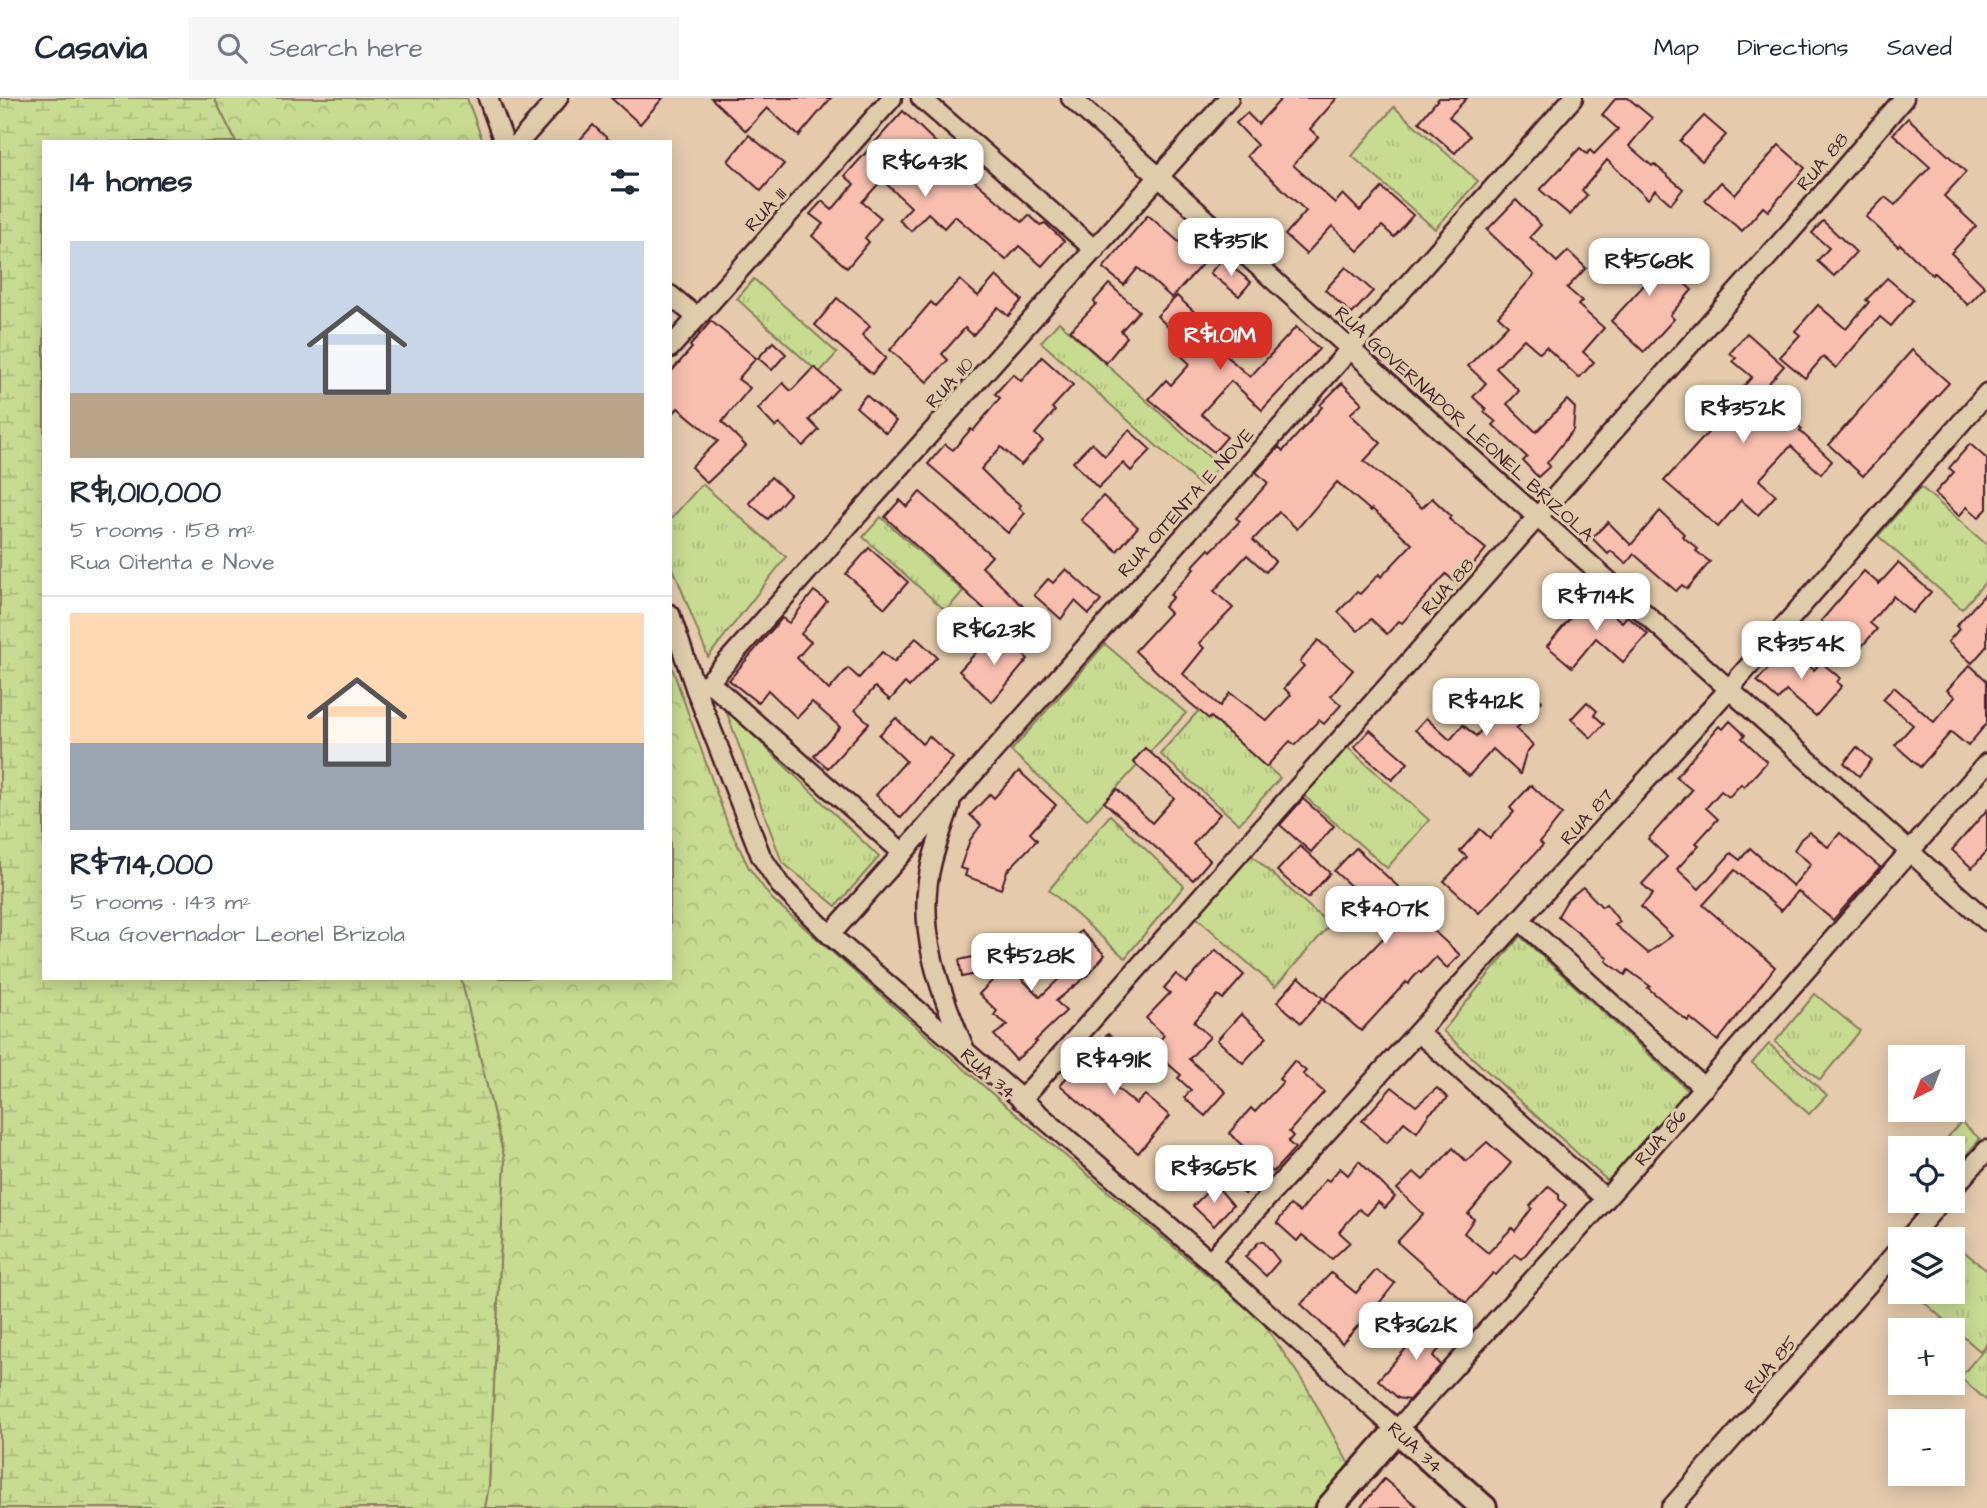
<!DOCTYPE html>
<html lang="en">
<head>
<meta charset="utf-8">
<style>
  body { margin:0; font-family:"Architects Daughter",sans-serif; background:#f6f6f7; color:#1f2937; height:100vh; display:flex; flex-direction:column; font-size:26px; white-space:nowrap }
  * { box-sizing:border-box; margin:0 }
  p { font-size:23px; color:#747a83 }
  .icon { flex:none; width:38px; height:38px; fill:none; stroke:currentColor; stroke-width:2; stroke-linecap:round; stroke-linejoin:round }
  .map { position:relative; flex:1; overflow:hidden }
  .sheet { position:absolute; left:42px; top:42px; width:630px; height:840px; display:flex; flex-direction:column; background:#fff; border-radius:0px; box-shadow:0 4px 18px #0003 }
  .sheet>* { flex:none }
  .needle { width:46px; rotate:222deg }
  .tools { position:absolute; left:1888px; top:947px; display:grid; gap:14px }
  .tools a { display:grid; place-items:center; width:77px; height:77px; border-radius:0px; background:#fff; box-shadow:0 4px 18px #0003; font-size:35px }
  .price { position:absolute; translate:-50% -60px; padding:0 16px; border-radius:14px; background:#fff; color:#222; font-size:23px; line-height:46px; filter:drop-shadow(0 2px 4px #0008) }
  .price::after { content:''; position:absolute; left:50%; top:42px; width:21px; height:16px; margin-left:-10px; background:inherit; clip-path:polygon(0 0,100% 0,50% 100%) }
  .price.current { background:#d93025; color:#fff }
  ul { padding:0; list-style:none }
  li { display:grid; align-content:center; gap:14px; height:371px; padding:0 28px }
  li+li { border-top:2px solid #e0e1e3 }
  li span { display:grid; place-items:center; height:217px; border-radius:0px; color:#555 }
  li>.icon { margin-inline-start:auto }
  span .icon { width:126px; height:126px; fill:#fffc; stroke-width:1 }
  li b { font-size:30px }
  h2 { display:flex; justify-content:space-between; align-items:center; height:84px; padding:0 28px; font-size:30px }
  header { display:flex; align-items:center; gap:42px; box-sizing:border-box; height:98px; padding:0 35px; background:#fff; border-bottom:2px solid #e0e1e3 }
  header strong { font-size:33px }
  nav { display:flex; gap:38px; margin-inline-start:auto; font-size:24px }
  .search { width:490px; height:63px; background:#f6f6f7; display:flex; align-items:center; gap:18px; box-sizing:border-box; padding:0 24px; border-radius:0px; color:#747a83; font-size:26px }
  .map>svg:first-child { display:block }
</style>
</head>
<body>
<header>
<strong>Casavia</strong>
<div class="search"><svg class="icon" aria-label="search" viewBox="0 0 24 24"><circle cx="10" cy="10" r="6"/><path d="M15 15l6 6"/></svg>Search here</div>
<nav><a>Map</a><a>Directions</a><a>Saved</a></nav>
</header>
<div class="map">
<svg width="1987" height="1410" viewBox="0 0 1987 1410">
  <defs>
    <pattern id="grass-tufts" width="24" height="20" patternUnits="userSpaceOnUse" patternTransform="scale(1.75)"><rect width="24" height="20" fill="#c8dc91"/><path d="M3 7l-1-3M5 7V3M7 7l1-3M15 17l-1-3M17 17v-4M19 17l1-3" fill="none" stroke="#adbc7d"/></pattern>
    <pattern id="forest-crowns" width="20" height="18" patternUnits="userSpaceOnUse" patternTransform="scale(1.75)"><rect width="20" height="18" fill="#c8dc91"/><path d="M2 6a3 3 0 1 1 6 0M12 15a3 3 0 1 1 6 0" fill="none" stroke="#adbc7d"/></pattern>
    <pattern id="wetland-marsh" width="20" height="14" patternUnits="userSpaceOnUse" patternTransform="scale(1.75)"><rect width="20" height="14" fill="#c8dc91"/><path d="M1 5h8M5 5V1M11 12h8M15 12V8" fill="none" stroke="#adbc7d"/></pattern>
  </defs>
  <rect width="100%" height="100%" fill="#e5cbac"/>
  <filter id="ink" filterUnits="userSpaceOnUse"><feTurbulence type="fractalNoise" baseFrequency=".0143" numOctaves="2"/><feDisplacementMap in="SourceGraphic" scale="14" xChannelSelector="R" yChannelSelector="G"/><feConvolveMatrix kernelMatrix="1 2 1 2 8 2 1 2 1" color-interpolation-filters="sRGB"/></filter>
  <g filter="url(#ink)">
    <!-- grass -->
    <g fill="url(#grass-tufts)" stroke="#897e5e" stroke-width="2">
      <polygon points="1394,9 1478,83 1435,131 1352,58"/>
      <polygon points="754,181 837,255 819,275 737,201"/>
      <polygon points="1059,224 1219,368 1201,388 1041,244"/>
      <polygon points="702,386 786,459 708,559 670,462 670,422"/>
      <polygon points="1921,389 1987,447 1987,482 1962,511 1878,438"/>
      <polygon points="881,419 963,493 946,513 863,439"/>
      <polygon points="1105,546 1186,615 1087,722 1011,653"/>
      <polygon points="725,610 879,759 836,808 782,764"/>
      <polygon points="1201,610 1280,680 1239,726 1160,656"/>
      <polygon points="1346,648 1429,722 1387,770 1303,697"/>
      <polygon points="1110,717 1184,788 1125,860 1049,792"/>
      <polygon points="1250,756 1330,827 1275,889 1195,818"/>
      <polygon points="1520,838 1690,994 1609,1084 1443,933"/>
      <polygon points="1815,896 1860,933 1820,982 1775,944"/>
      <polygon points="1769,946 1827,997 1809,1016 1752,965"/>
      <polygon points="1961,1024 1980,1041 1961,1063 1953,1057 1953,1050 1945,1050 1941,1047"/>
      <polygon points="1953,1144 1987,1173 1987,1245 1980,1253 1912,1194 1953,1194"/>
      <polygon points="1987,1248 1987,1303 1960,1279"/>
    </g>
    <!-- forest -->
    <g fill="url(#forest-crowns)" stroke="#897e5e" stroke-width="2">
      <polygon points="214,0 467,0 483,44 236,44"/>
      <polygon points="670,564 728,727 749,770 771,800 1005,1007 1262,1223 1306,1288 1350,1368 1313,1410 485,1410 489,1387 505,1063 461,880 670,880"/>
    </g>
    <!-- wetland -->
    <polygon fill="url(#wetland-marsh)" stroke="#897e5e" stroke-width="2" points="0,0 214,0 236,44 44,44 44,880 461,880 505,1063 489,1387 485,1410 0,1410"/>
    <!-- building -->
    <g fill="#f8bfaf" stroke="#4a1f2b" stroke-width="2">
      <polygon points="611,0 663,0 640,26"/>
      <polygon points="711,0 831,0 799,38 767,10 746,33"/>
      <polygon points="1282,0 1337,0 1310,31 1318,39 1293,67 1335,105 1343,96 1360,113 1382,90 1413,117 1394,139 1382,128 1358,153 1332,128 1306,156 1285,137 1306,113 1247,58 1257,47 1236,25 1247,15 1258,26"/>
      <polygon points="1439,0 1467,0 1449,19 1470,38 1455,55 1419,24"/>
      <polygon points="1616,0 1628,0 1652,20 1629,48 1652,68 1654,66 1683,91 1671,106 1655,92 1648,101 1607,62 1582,92 1587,97 1570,117 1540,92 1580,50 1587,56 1590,52 1594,56 1618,31 1602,17"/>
      <polygon points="903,13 954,62 956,61 970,74 968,77 1022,124 1029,117 1040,127 1045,125 1064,143 1042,168 1019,148 1006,162 955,118 944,130 928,115 911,133 899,122 911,109 882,82 862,104 881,120 865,140 869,144 847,170 812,138 823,126 810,116 822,103 832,112 854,86 845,78"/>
      <polygon points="1704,18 1726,37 1702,63 1680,43"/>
      <polygon points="1908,20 1966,74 1944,98 1976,128 1951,155 1985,189 1968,207 1934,175 1932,177 1900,146 1898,148 1866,119 1885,99 1895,107 1930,69 1893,36"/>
      <polygon points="593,27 611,44 578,44"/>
      <polygon points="749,37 784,66 761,93 728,63"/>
      <polygon points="1779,47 1805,70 1768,113 1763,109 1742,133 1705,102 1721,84 1735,97"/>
      <polygon points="1516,102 1541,127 1530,139 1557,164 1568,153 1586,170 1567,190 1582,203 1578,207 1604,230 1583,254 1594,264 1579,280 1546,249 1540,255 1524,241 1496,270 1519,293 1507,306 1536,334 1567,302 1575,310 1573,332 1547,365 1550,368 1538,379 1523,363 1527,359 1493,327 1496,324 1484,314 1486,311 1473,299 1486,285 1468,268 1508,227 1498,218 1534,177 1487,132"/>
      <polygon points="1148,117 1203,165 1172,200 1138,170 1124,187 1103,170"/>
      <polygon points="1823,123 1856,154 1834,178 1817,163 1829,150 1812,135"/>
      <polygon points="1636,142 1692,192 1670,217 1674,221 1644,254 1611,223 1645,186 1618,162"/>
      <polygon points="1222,161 1251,184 1239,198 1210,175"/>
      <polygon points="1346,169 1373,193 1352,216 1325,192"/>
      <polygon points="996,178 1022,202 1008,218 998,209 973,237 965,230 942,256 948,262 927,284 890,252 931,204 935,208 960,182 978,198"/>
      <polygon points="1887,180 1913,202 1891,228 1880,219 1836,270 1823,259 1805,280 1780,259 1800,237 1795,233 1818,207 1846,231 1869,204 1866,202"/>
      <polygon points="1109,186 1139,213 1121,233 1127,239 1106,265 1070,233 1096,206 1094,203"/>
      <polygon points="1177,198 1201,220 1206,217 1221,232 1210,243 1250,279 1296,229 1319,251 1262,312 1231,283 1201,316 1227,339 1214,354 1149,301 1166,282 1171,287 1190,266 1175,252 1183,243 1157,218"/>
      <polygon points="837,200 870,228 862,237 886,260 872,276 815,227"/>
      <polygon points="711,223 756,260 738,281 750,290 722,324 746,348 707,385 691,369 718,343 678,310 670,319 670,275 692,250 690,248"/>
      <polygon points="1747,235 1784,268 1760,295 1802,331 1800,333 1832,363 1821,376 1791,348 1759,382 1776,397 1758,417 1741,402 1718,429 1664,383 1735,305 1731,302 1752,279 1733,263 1736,260 1730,255"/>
      <polygon points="773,244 786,256 772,272 758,260"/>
      <polygon points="1912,252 1949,285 1863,378 1829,347"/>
      <polygon points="1042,259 1073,287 1052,310 1055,313 1035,336 1043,343 1021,367 1001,349 981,371 1006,396 1021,407 1019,410 1025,415 1008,435 928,366 945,346 953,352 971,331 973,333 1000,300 995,296 1013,276 1021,283"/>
      <polygon points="814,269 838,290 809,322 819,332 803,348 780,326 775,329 758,311 783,285 791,293"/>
      <polygon points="1342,285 1362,305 1350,316 1381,345 1364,363 1422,410 1432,400 1451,418 1449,421 1486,451 1457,486 1446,476 1402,525 1399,523 1387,536 1371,521 1358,533 1338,514 1357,494 1360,496 1379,476 1381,479 1412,446 1389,425 1372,411 1371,413 1337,384 1297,431 1279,414 1253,442 1275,463 1266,474 1247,457 1214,493 1233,510 1199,545 1204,550 1183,576 1220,608 1230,595 1267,623 1291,597 1284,590 1304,568 1300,564 1318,542 1353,572 1331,598 1341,607 1324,626 1319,622 1295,647 1290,643 1266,669 1211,619 1209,621 1190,605 1135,553 1170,515 1164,509 1173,499 1170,497 1194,471 1192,469 1209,451 1211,453 1240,423 1236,420 1268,385 1256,374 1279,349 1283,353 1322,309 1320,307"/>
      <polygon points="866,297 896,323 886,335 856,309"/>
      <polygon points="1129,332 1151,352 1131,373 1123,365 1098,390 1073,364 1092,345 1105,358"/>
      <polygon points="1970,346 1987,361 1987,411 1979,419 1967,409 1959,418 1935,395 1954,374 1949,370"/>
      <polygon points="771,379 790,396 768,421 749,405"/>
      <polygon points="920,394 992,458 982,469 1028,513 1008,533 885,419 900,402 907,409"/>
      <polygon points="1103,398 1138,429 1117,453 1081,422"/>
      <polygon points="1660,413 1684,436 1682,438 1698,451 1696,453 1710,464 1687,491 1682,487 1676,493 1634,456 1626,466 1611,453 1608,456 1592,440 1608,424 1631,447"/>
      <polygon points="869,450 908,484 885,510 846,476"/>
      <polygon points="1898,465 1931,494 1912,515 1893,498 1870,525 1877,531 1856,555 1821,523 1864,473 1879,486"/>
      <polygon points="1066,471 1101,503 1089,516 1075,503 1061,521 1034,497 1048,481 1053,485"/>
      <polygon points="814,493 827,503 801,536 811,544 797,560 829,592 848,570 859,580 882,554 894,564 916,540 937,559 909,589 905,585 890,602 875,589 855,612 869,625 828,670 814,658 840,629 812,604 797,620 768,592 758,605 729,582 782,520 789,525"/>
      <polygon points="1987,494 1987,548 1972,565 1948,544 1959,531 1956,528"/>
      <polygon points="1590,497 1622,524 1627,518 1648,536 1623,564 1596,540 1572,569 1547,548"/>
      <polygon points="1002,536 1028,561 992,604 959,573 981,549 986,554"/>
      <polygon points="1788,549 1814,572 1821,564 1840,580 1837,584 1842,588 1816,618 1786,593 1778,602 1757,583"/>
      <polygon points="1970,567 1987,583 1987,625 1968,648 1951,634 1920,669 1895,647 1913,627 1883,601 1894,589 1934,624 1955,599 1947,592"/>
      <polygon points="1530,592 1542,603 1516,631 1533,647 1526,655 1520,676 1493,651 1469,678 1415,632 1426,620 1450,642 1463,627 1476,638 1499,613 1505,618"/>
      <polygon points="1587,604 1597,613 1594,617 1604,626 1591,640 1571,621"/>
      <polygon points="896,620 922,646 929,638 953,660 901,720 876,697 906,663 879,637"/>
      <polygon points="1730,623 1745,637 1742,640 1767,664 1744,689 1741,686 1729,699 1721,693 1706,710 1718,721 1696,745 1699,747 1677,771 1699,791 1731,755 1740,762 1750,750 1793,788 1811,766 1794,752 1801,741 1809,734 1828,749 1840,735 1880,769 1833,822 1798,793 1781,813 1735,772 1703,807 1775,869 1718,943 1690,920 1688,923 1675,913 1648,890 1650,888 1628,872 1625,877 1606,863 1608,860 1558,818 1568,801 1583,789 1602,809 1606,806 1620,824 1615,827 1648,855 1672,838 1641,809 1653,796 1642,786 1667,759 1648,741 1692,692 1676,679 1719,628 1723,631"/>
      <polygon points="1370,632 1408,665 1392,682 1354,649"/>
      <polygon points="1857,649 1872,662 1859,678 1844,665"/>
      <polygon points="1145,650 1220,716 1193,746 1210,762 1193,782 1104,704 1117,691 1152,725 1174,700 1133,664"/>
      <polygon points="1019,673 1056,707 1030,735 1037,742 1007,773 1001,791 965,778 967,772 960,770 970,742 981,727 970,717 990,696 994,700"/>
      <polygon points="1531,687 1562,716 1540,744 1543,747 1479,815 1444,783 1467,759 1460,753 1480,731 1490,740 1514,714 1510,710"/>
      <polygon points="1303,701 1334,728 1311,754 1280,727"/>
      <polygon points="1987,712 1987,753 1972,770 1952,752"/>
      <polygon points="1300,748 1330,775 1308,800 1277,773"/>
      <polygon points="1356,750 1417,806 1411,812 1460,857 1447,870 1436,859 1421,875 1419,873 1408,886 1406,884 1361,933 1324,901 1395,828 1334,773"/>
      <polygon points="1081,833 1105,857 1088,877 1056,903 1066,913 1035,943 1037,944 1016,962 994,937 1008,927 994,917 997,913 979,896 1005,870 962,879 959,862 1001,853 1002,861 1040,899 1062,878 1051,864 1071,848 1068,846"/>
      <polygon points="1216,852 1244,877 1223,901 1218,897 1194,924 1210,939 1189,961 1226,994 1205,1018 1184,1000 1191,992 1178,980 1181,977 1152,952 1164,937 1146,920 1170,895 1164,890 1176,876 1186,885"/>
      <polygon points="1299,879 1323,900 1301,925 1277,904"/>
      <polygon points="1241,916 1267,939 1243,965 1217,942"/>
      <polygon points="1108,936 1129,954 1106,981 1136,1006 1145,997 1170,1018 1138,1055 1060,987 1077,968 1079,970"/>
      <polygon points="1294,963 1306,973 1303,976 1324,994 1289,1034 1293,1038 1288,1044 1295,1050 1273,1074 1267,1069 1245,1096 1222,1076 1244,1049 1229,1035 1251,1010 1255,1014 1283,984 1279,981"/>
      <polygon points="1392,989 1416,1008 1437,990 1448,1000 1429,1016 1417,1034 1404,1024 1387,1045 1362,1023"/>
      <polygon points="1487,1044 1511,1065 1468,1116 1474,1121 1464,1135 1488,1155 1512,1130 1515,1133 1532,1110 1530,1108 1549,1088 1559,1096 1559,1101 1566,1107 1522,1161 1515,1156 1496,1177 1493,1175 1466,1205 1397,1144 1423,1116 1397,1091 1414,1074 1423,1082 1453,1050 1466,1063"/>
      <polygon points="1359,1063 1395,1099 1385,1110 1378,1104 1367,1117 1359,1111 1339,1134 1350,1144 1332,1161 1302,1137 1297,1143 1277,1125 1290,1107 1300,1114 1326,1081 1329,1083 1340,1070 1348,1077"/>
      <polygon points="1215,1086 1233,1107 1214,1128 1193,1108"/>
      <polygon points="1263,1143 1279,1163 1266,1178 1245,1159 1259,1144"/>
      <polygon points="1376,1172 1395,1185 1369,1218 1368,1217 1342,1245 1301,1206 1331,1175 1356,1195"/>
      <polygon points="1433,1220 1453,1236 1433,1258 1441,1267 1409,1302 1398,1300 1378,1282"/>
      <polygon points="1384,1381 1419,1410 1360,1410"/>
    </g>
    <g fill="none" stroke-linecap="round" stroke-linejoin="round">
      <!-- street casing -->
      <g stroke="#4a1f2b" stroke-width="23">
        <g id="street">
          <polyline points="488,0 504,44"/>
          <polyline points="921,0 1095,152"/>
          <polyline points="1071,0 1987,823"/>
          <polyline points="519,44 558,0"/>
          <polyline points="670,197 697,219"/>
          <polyline points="670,250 892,0"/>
          <polyline points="670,516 696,592 761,758 780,787 830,837 1210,1163 1397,1332 1606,1101 1987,665"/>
          <polyline points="709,584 903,755"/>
          <polyline points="696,592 709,584 1229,0"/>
          <path d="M950 707C944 726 937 744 932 763 915 828 939 891 964 950"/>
          <polyline points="1520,822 1704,990"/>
          <polyline points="830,837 1573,0"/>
          <polyline points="1419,935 1606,1101"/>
          <polyline points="1021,1002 1797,126 1904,0"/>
          <polyline points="1953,1090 1987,1052"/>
          <polyline points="1908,1141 1942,1102"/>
          <polyline points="1210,1163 1729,591 1987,295"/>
          <polyline points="1671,1410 1900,1150"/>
        </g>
      </g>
      <!-- secondary casing -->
      <g stroke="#4a1f2b" stroke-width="30">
        <polyline id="secondary" points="1329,1410 1397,1332 1484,1410"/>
      </g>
      <!-- street -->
      <use href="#street" stroke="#dfccaa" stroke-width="18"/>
      <!-- secondary -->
      <use href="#secondary" stroke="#dfccaa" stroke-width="24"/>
    </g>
  </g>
  <g text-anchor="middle" stroke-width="6" stroke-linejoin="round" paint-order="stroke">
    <!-- street labels -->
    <g font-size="19" fill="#4a1f2b" stroke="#dfccaa">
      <text transform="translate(1822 63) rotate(-50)" y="7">RUA 88</text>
      <text transform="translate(765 111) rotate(-48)" y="7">RUA 111</text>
      <text transform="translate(949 284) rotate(-48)" y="7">RUA 110</text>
      <text transform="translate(1465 325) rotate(42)" y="7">RUA GOVERNADOR LEONEL BRIZOLA</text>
      <text transform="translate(1185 404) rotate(-48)" y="7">RUA OITENTA E NOVE</text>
      <text transform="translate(1447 488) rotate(-48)" y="7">RUA 88</text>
      <text transform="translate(1586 718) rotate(-48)" y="7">RUA 87</text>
      <text transform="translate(989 975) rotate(41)" y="7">RUA 34</text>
      <text transform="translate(1660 1039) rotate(-49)" y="7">RUA 86</text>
      <text transform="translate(1770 1266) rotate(-49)" y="7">RUA 85</text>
      <text transform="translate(1416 1349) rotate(42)" y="7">RUA 34</text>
    </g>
  </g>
</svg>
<div class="tools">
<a><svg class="needle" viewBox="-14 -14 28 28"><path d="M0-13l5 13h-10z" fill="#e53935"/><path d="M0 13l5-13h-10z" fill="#747a83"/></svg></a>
<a><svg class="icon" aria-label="locate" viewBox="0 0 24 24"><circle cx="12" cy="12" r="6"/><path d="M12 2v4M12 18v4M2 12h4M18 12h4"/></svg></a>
<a><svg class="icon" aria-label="layers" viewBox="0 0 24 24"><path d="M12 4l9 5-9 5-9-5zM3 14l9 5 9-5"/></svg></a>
<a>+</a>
<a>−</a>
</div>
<b class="price" style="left:925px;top:101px">R$643K</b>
<b class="price" style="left:1231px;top:180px">R$351K</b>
<b class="price" style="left:1649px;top:200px">R$568K</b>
<b class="price current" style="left:1220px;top:274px">R$1.01M</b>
<b class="price" style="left:1743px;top:347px">R$352K</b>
<b class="price" style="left:1596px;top:535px">R$714K</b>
<b class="price" style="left:994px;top:569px">R$623K</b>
<b class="price" style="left:1801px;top:583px">R$354K</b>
<b class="price" style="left:1486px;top:640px">R$412K</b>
<b class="price" style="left:1385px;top:848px">R$407K</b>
<b class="price" style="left:1031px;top:895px">R$528K</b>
<b class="price" style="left:1114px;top:999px">R$491K</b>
<b class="price" style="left:1214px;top:1107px">R$365K</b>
<b class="price" style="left:1416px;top:1264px">R$362K</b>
<section class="sheet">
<h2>14 homes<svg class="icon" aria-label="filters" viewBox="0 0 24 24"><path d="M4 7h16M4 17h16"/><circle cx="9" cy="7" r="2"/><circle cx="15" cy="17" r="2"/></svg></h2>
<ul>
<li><span style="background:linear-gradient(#c9d6e8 70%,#b9a48a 0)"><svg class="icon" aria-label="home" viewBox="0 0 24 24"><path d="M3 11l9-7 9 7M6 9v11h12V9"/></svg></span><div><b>R$1,010,000</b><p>5 rooms · 158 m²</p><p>Rua Oitenta e Nove</p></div></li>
<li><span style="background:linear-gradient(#ffd9b3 60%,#9aa5b1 0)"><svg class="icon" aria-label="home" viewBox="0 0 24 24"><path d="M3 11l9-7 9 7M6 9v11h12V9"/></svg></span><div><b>R$714,000</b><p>5 rooms · 143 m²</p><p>Rua Governador Leonel Brizola</p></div></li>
</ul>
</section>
</div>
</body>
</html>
